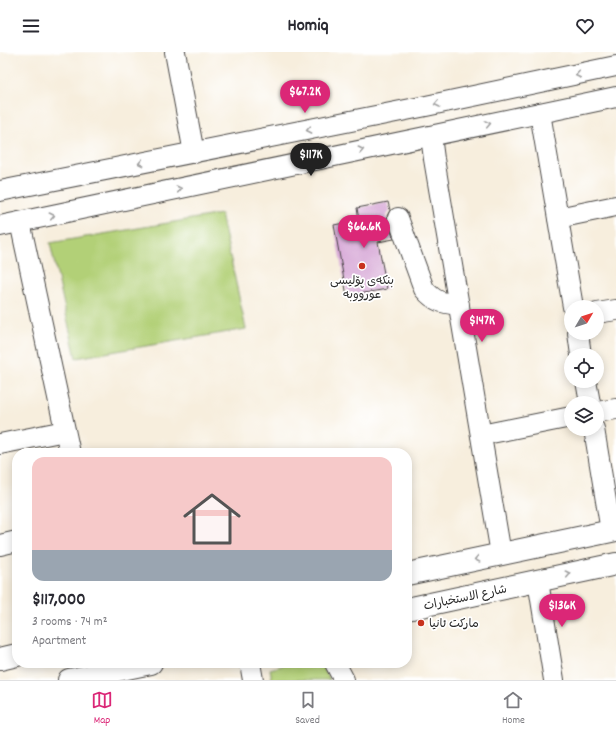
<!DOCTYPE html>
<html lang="en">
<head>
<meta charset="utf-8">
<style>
  body { margin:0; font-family:Dekko,"Playpen Sans Arabic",sans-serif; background:#f2f2f3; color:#2b2b33; height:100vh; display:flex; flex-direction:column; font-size:15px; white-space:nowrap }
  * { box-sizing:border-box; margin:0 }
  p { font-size:13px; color:#7c7c81 }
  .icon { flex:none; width:22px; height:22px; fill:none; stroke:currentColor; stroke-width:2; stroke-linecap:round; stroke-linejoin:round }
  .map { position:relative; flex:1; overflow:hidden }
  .sheet { position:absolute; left:12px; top:396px; width:400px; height:220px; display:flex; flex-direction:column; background:#fff; border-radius:16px; box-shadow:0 2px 10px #0003 }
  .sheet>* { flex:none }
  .needle { width:26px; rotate:51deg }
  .buttons { position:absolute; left:564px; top:248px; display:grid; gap:8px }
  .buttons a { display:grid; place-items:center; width:40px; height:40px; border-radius:50%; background:#fff; box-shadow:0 2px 10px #0003; font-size:20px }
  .price { position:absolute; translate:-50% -34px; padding:0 9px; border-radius:14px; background:#db2777; color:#fff; font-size:13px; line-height:26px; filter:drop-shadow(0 1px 2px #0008) }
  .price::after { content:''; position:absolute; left:50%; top:24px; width:12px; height:9px; margin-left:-6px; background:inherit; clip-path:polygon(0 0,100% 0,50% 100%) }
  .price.on { background:#222; color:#fff }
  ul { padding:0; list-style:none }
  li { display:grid; align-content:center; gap:8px; height:212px; padding:0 20px }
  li+li { border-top:1px solid #e1e1e2 }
  li span { display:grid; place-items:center; height:124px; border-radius:12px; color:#555 }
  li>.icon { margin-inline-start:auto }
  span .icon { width:72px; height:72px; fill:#fffc; stroke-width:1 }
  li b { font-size:17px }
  header { display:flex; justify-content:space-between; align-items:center; height:52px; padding:0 20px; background:#fff; font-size:18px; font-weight:800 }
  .tab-bar { display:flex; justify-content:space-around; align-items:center; height:56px; border-top:1px solid #e1e1e2; background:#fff; font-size:11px; color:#7c7c81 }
  .tab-bar a { display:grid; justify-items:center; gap:2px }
  .tab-bar .on { color:#db2777 }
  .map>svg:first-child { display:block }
</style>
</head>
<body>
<header><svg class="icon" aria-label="menu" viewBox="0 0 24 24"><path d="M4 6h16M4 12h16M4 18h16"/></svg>Homiq<svg class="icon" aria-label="heart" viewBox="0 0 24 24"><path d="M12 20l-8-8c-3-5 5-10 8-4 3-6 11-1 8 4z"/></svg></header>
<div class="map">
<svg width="616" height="628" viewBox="0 0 616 628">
  <rect width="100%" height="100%" fill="#fff"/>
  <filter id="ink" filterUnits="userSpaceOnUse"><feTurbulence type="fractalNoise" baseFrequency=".025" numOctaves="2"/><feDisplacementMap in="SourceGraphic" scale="8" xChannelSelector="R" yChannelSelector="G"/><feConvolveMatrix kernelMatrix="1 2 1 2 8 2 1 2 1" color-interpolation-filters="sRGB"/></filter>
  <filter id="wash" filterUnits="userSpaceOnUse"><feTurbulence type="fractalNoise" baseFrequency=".012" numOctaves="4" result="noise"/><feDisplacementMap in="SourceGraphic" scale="16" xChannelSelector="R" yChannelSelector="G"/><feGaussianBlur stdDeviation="0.9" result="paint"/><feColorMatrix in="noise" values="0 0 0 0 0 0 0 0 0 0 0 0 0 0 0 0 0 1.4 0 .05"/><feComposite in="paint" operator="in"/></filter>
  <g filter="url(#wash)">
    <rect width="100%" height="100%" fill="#f7eedd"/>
    <!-- green -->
    <g fill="#b2d077" stroke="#6e7e51">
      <polygon points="221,162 246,277 76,306 50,191"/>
      <polygon points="292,611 321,611 330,628 272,628 270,617"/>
    </g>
    <g id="blocks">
      <!-- building -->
      <polygon fill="#d6a6d5" points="388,150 390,158 387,164 387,170 394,187 378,190 387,237 347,244 334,173 359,168 357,156"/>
    </g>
  </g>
  <g filter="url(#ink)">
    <use href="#blocks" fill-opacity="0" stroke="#4a4846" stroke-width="1"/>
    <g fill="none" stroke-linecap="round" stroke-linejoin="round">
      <!-- minor casing -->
      <g stroke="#4a4846" stroke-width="22">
        <g id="minor">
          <polyline points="175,0 194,101"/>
          <polyline points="540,61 573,255"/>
          <polyline points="431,84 434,107 501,502"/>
          <polyline points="0,139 426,54 616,14"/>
          <path d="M398 166 424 237C435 250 442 251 459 253"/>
          <polyline points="558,166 616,154"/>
          <polyline points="20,170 70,401"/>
          <polyline points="0,174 616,45"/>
          <polyline points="597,261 616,258"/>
          <polyline points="578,281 581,303"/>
          <polyline points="586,329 590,351"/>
          <polyline points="597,360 616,357"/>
          <polyline points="594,377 611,479"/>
          <polyline points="481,383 571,365"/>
          <polyline points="0,392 65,379"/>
          <polyline points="0,493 17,489"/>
          <polyline points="538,529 554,628"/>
          <polyline points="250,611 253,628"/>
          <polyline points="335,611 344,628"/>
        </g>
      </g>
      <!-- major casing -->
      <g stroke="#4a4846" stroke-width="24">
        <g id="major">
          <polyline points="407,522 616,478"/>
          <polyline points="407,557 616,512"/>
          <polyline points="0,607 17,603"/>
          <polyline points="69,628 151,611"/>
        </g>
      </g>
      <!-- minor -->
      <use href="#minor" stroke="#fff" stroke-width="20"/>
      <!-- major -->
      <use href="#major" stroke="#fff" stroke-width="22"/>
    </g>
    <!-- one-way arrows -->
    <defs><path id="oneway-chevron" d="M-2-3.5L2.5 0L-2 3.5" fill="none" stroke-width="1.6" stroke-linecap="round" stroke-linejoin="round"/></defs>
    <g stroke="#a0a0a0">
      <use href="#oneway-chevron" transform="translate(578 23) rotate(168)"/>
      <use href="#oneway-chevron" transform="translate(437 52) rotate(168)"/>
      <use href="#oneway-chevron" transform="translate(488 72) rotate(-12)"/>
      <use href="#oneway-chevron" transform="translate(309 78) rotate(169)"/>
      <use href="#oneway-chevron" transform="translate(361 98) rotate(-12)"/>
      <use href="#oneway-chevron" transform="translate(141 111) rotate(169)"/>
      <use href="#oneway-chevron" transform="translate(179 137) rotate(-12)"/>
      <use href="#oneway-chevron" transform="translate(52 164) rotate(-12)"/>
      <use href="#oneway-chevron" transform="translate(477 507) rotate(168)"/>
      <use href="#oneway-chevron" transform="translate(568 522) rotate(-12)"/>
    </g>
  </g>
  <!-- markers -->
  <g fill="#c8321e" stroke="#fff" stroke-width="1.5">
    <circle cx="362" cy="214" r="4"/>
    <circle cx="421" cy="571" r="4"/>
  </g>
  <g text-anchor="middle" stroke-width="3.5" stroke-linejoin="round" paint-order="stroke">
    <!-- poi labels -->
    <g font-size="12" fill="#2b2b2b" stroke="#fff">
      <text x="362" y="232">بنکەی پۆلیسی<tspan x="362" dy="14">عورووبە</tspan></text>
      <text x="429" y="575" text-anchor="start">ماركت ئانيا</text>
    </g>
    <!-- street labels -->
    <g font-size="12" fill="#2b2b2b" stroke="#fff">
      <text transform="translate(465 545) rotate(-12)" y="4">شارع الاستخبارات</text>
    </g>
  </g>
</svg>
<div class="buttons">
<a><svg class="needle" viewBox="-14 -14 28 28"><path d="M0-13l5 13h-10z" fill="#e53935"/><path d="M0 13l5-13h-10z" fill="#7c7c81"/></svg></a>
<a><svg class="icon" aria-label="locate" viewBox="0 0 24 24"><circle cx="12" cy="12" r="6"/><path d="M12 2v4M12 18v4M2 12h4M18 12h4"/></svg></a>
<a><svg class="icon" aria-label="layers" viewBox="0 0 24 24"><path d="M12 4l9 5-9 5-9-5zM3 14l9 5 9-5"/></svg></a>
</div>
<b class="price" style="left:305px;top:62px">$67.2K</b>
<b class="price on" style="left:311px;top:125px">$117K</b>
<b class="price" style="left:364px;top:197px">$66.6K</b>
<b class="price" style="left:482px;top:291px">$147K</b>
<b class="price" style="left:562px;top:576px">$136K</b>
<section class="sheet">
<ul>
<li><span style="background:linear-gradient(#f6c9c9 75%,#9aa5b1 0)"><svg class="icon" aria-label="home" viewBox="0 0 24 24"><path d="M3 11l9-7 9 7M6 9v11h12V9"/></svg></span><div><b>$117,000</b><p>3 rooms · 74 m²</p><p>Apartment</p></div></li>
</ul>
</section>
</div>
<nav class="tab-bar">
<a class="on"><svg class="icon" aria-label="map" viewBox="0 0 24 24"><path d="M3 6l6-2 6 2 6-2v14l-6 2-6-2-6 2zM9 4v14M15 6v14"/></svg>Map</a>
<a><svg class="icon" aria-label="saved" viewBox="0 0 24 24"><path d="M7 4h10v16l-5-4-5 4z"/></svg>Saved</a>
<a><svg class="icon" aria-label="home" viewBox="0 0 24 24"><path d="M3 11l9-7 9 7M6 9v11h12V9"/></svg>Home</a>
</nav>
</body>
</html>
